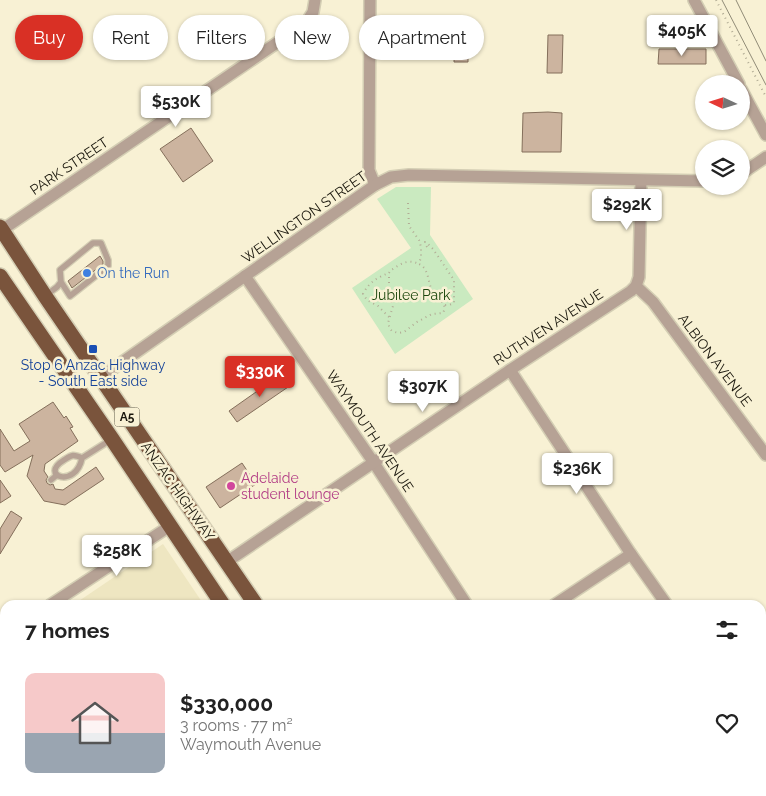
<!DOCTYPE html>
<html lang="en">
<head>
<meta charset="utf-8">
<style>
  body { margin:0; font-family:Raleway,sans-serif; background:#f6f6f6; color:#222; height:100vh; display:flex; flex-direction:column; font-size:19px; white-space:nowrap }
  * { box-sizing:border-box; margin:0 }
  p { font-size:16px; color:#767676 }
  .icon { flex:none; width:28px; height:28px; fill:none; stroke:currentColor; stroke-width:2; stroke-linecap:round; stroke-linejoin:round }
  .map { position:relative; flex:1; overflow:hidden }
  .panel { position:absolute; left:0px; top:600px; width:766px; height:196px; display:flex; flex-direction:column; background:#fff; border-radius:15px 15px 0 0; box-shadow:0 1px 4px #0004 }
  .panel>* { flex:none }
  .top-card { position:absolute; left:15px; top:15px; width:500px; height:45px; display:flex; gap:10px }
  .needle { width:32px; rotate:274deg }
  .buttons { position:absolute; left:695px; top:75px; display:grid; gap:10px }
  .buttons a { display:grid; place-items:center; width:55px; height:55px; border-radius:50%; background:#fff; box-shadow:0 1px 4px #0004; font-size:25px }
  .price { position:absolute; translate:-50% -42px; padding:0 11px; border-radius:5px; background:#fff; color:#222; font-size:16px; line-height:32px; filter:drop-shadow(0 1px 2px #0008) }
  .price::after { content:''; position:absolute; left:50%; top:30px; width:15px; height:11px; margin-left:-8px; background:inherit; clip-path:polygon(0 0,100% 0,50% 100%) }
  .price.current { background:#d93025; color:#fff }
  ul { padding:0; list-style:none }
  li { display:flex; align-items:center; gap:15px; height:125px; padding:0 25px }
  li span { display:grid; place-items:center; flex:none; width:140px; height:100px; border-radius:10px; color:#555 }
  li>.icon { margin-inline-start:auto }
  span .icon { width:60px; height:60px; fill:#fffc; stroke-width:1 }
  li b { font-size:21px }
  h2 { display:flex; justify-content:space-between; align-items:center; height:60px; padding:0 25px; font-size:21px }
  .chip { padding:0 18px; border-radius:22px; background:#fff; box-shadow:0 1px 4px #0004; font-size:18px; line-height:45px }
  .chip.current { background:#d93025; color:#fff }
  .map>svg:first-child { display:block }
</style>
</head>
<body>
<div class="map">
<svg width="766" height="796" viewBox="0 0 766 796">
  <rect width="100%" height="100%" fill="#f8f1d4"/>
  <!-- built -->
  <g fill="#eee6c1">
    <polygon points="163,544 204,605 73,605"/>
    <polygon points="110,791 330,791 333,796 113,796"/>
  </g>
  <!-- green -->
  <polygon fill="#caeac0" points="396,187 431,187 430,235 473,299 395,354 352,288 411,248 377,199"/>
  <!-- building -->
  <g fill="#ccb49f" stroke="#846f5b">
    <polygon points="455,23 468,23 468,62 454,62"/>
    <polygon points="548,35 563,35 562,73 547,73"/>
    <polygon points="659,49 706,49 706,64 658,64"/>
    <polygon points="548,112 562,113 561,152 522,152 523,113"/>
    <polygon points="191,128 213,161 183,182 160,149"/>
    <polygon points="100,256 103,261 103,264 72,288 68,281"/>
    <polygon points="283,373 291,385 237,422 229,411"/>
    <polygon points="53,402 64,418 66,416 73,427 70,428 78,441 45,464 44,471 48,477 46,480 47,483 50,485 53,484 55,489 63,490 96,467 104,479 65,505 44,501 27,476 33,455 5,472 0,465 0,429 14,451 30,441 19,424"/>
    <polygon points="242,463 256,484 220,508 206,487"/>
    <polygon points="0,480 11,496 0,503"/>
    <polygon points="11,511 22,518 0,554 0,529"/>
  </g>
  <g fill="none" stroke-linecap="round" stroke-linejoin="round">
    <!-- service casing -->
    <g stroke="#d4ceb4" stroke-width="8">
      <g id="service">
        <polyline points="45,296 57,287 61,282 60,270 93,243 101,243 108,260 108,266 70,296 61,282"/>
        <path d="M82 458C76 489 38 476 64 460 72 455 73 454 82 458L112 439"/>
        <polyline points="51,480 57,475"/>
      </g>
    </g>
    <!-- minor casing -->
    <g stroke="#d4ceb4" stroke-width="14">
      <g id="minor">
        <polyline points="370,0 369,170 375,185"/>
        <polyline points="694,0 739,84"/>
        <polyline points="741,89 766,135"/>
        <polyline points="741,174 766,157"/>
        <polyline points="2,230 306,23 313,12 315,0"/>
        <polyline points="245,276 374,463 467,605"/>
        <polyline points="636,286 653,302 766,455"/>
        <polyline points="510,370 631,554 667,605"/>
        <polyline points="101,377 375,185 391,177 409,175 704,181"/>
        <polyline points="228,561 510,370 631,291 636,286 639,277 641,181"/>
        <polyline points="50,605 170,526"/>
        <polyline points="554,605 631,554"/>
        <polyline points="0,637 5,634"/>
        <polyline points="0,648 5,655"/>
        <polyline points="761,741 766,748"/>
        <polyline points="96,791 100,796"/>
        <polyline points="594,791 597,796"/>
      </g>
    </g>
    <!-- trunk casing -->
    <g stroke="#d4ceb4" stroke-width="18">
      <g id="trunk">
        <polyline points="0,227 45,296 256,605"/>
        <polyline points="0,276 112,439 223,605"/>
        <polyline points="350,791 353,796"/>
        <polyline points="381,791 384,796"/>
      </g>
    </g>
    <!-- path -->
    <g stroke="#b2ac95" stroke-width="2" stroke-dasharray="1 4" stroke-linecap="butt">
      <polyline points="716,0 766,97"/>
      <path d="M408 203 409 226 419 240 421 247V257L419 264C430 269 427 283 433 292 437 299 442 299 445 308L443 313 432 314 417 322 404 332 398 333 392 331 390 329 388 323 393 306 389 294V273L391 270C400 265 407 258 419 264"/>
      <polyline points="427,247 425,244 425,242 427,243 433,249 454,280 454,303 449,305 444,305"/>
      <path d="M389 317 378 306 367 300 363 294C369 282 378 277 389 273"/>
    </g>
    <!-- service -->
    <use href="#service" stroke="#b6a295" stroke-width="5.5"/>
    <!-- minor -->
    <use href="#minor" stroke="#b6a295" stroke-width="11"/>
    <!-- trunk -->
    <use href="#trunk" stroke="#7a543c" stroke-width="15"/>
    <!-- tram -->
    <g stroke="#908b77" stroke-width="1">
      <polyline points="722,0 766,85"/>
      <polyline points="736,0 766,61"/>
    </g>
  </g>
  <!-- markers -->
  <circle fill="#3f7fe0" stroke="#f8f1d4" stroke-width="2" cx="87" cy="273" r="5"/>
  <rect fill="#1a4fb4" stroke="#f8f1d4" stroke-width="2" x="88" y="344" width="10" height="10" rx="2.5"/>
  <circle fill="#d1479c" stroke="#f8f1d4" stroke-width="2" cx="231" cy="486" r="5"/>
  <g text-anchor="middle" stroke-width="5" stroke-linejoin="round" paint-order="stroke">
    <!-- shield labels -->
    <rect fill="#f8f1d4" stroke="#5c5848" stroke-width="1" x="114.5" y="407.5" width="25" height="19" rx="4"/>
    <g font-size="12" font-weight="bold" fill="#19160c">
      <text x="127" y="421">A5</text>
    </g>
    <!-- street labels -->
    <g font-size="14" fill="#19160c" stroke="#f8f1d4">
      <text transform="translate(69 166) rotate(-34)" y="5">PARK STREET</text>
      <text transform="translate(304 217) rotate(-35)" y="5">WELLINGTON STREET</text>
      <text transform="translate(548 327) rotate(-33)" y="5">RUTHVEN AVENUE</text>
      <text transform="translate(715 360) rotate(53)" y="5">ALBION AVENUE</text>
      <text transform="translate(370 431) rotate(56)" y="5">WAYMOUTH AVENUE</text>
      <text transform="translate(178 491) rotate(55)" y="5">ANZAC HIGHWAY</text>
    </g>
    <!-- shop labels -->
    <g font-size="14" fill="#366cbe" stroke="#f8f1d4" text-anchor="start">
      <text x="97" y="278">On the Run</text>
    </g>
    <!-- park labels -->
    <g font-size="14" fill="#1d470d" stroke="#f8f1d4">
      <text x="411" y="300">Jubilee Park</text>
    </g>
    <!-- transit labels -->
    <g font-size="14" fill="#164399" stroke="#f8f1d4">
      <text x="93" y="370">Stop 6 Anzac Highway<tspan x="93" dy="16">- South East side</tspan></text>
    </g>
    <!-- hotel labels -->
    <g font-size="14" fill="#b23c85" stroke="#f8f1d4" text-anchor="start">
      <text x="241" y="483">Adelaide<tspan x="241" dy="16">student lounge</tspan></text>
    </g>
  </g>
</svg>
<div class="buttons">
<a><svg class="needle" viewBox="-14 -14 28 28"><path d="M0-13l5 13h-10z" fill="#e53935"/><path d="M0 13l5-13h-10z" fill="#767676"/></svg></a>
<a><svg class="icon" aria-label="layers" viewBox="0 0 24 24"><path d="M12 4l9 5-9 5-9-5zM3 14l9 5 9-5"/></svg></a>
</div>
<b class="price" style="left:682px;top:57px">$405K</b>
<b class="price" style="left:176px;top:128px">$530K</b>
<b class="price" style="left:627px;top:231px">$292K</b>
<b class="price current" style="left:260px;top:398px">$330K</b>
<b class="price" style="left:423px;top:413px">$307K</b>
<b class="price" style="left:577px;top:495px">$236K</b>
<b class="price" style="left:117px;top:577px">$258K</b>
<div class="top-card">
<a class="chip current">Buy</a>
<a class="chip">Rent</a>
<a class="chip">Filters</a>
<a class="chip">New</a>
<a class="chip">Apartment</a>
</div>
<section class="panel">
<h2>7 homes<svg class="icon" aria-label="filters" viewBox="0 0 24 24"><path d="M4 7h16M4 17h16"/><circle cx="9" cy="7" r="2"/><circle cx="15" cy="17" r="2"/></svg></h2>
<ul>
<li><span style="background:linear-gradient(#f6c9c9 60%,#9aa5b1 0)"><svg class="icon" aria-label="home" viewBox="0 0 24 24"><path d="M3 11l9-7 9 7M6 9v11h12V9"/></svg></span><div><b>$330,000</b><p>3 rooms · 77 m²</p><p>Waymouth Avenue</p></div><svg class="icon" aria-label="heart" viewBox="0 0 24 24"><path d="M12 20l-8-8c-3-5 5-10 8-4 3-6 11-1 8 4z"/></svg></li>
</ul>
</section>
</div>
</body>
</html>
